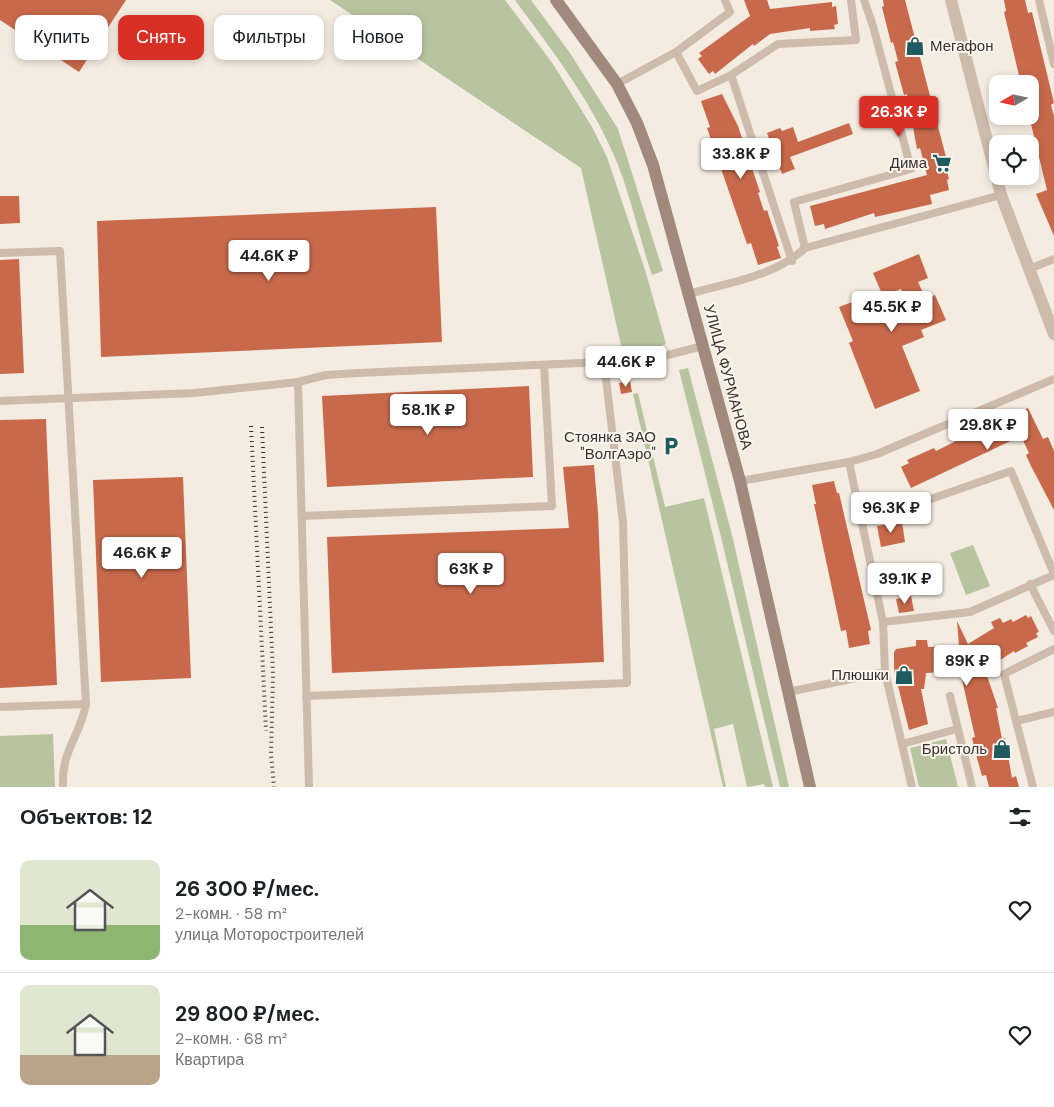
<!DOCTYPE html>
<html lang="ru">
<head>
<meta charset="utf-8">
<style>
  body { margin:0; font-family:"DM Sans",sans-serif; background:#f2f2f2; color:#202124; height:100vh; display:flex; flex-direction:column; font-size:19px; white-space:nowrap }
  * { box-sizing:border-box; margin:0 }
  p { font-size:16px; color:#757577 }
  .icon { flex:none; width:28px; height:28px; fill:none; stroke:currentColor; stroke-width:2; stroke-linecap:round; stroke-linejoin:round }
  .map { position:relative; height:787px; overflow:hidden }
  .drawer { display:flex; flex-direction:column; background:#fff; flex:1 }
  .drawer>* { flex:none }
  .guide { position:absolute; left:15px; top:15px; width:500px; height:45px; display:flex; gap:10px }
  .needle { width:32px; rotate:261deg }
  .controls { position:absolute; left:989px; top:75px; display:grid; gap:10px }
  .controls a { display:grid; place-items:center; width:50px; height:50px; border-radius:10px; background:#fff; box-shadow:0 2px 8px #0003; font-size:25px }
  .price { position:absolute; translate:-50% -42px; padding:0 11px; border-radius:5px; background:#fff; color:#222; font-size:16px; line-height:32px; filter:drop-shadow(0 1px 2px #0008) }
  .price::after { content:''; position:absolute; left:50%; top:30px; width:15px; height:11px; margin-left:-8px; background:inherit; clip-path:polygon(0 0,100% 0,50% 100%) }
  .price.current { background:#d93025; color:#fff }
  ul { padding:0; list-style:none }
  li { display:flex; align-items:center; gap:15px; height:125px; padding:0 20px }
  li+li { border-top:1px solid #e0e0e0 }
  li span { display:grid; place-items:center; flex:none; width:140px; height:100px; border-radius:10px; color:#555 }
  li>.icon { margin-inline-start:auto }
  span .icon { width:60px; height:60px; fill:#fffc; stroke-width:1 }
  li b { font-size:21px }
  h2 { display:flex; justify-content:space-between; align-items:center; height:60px; padding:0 20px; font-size:21px }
  .chip { padding:0 18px; border-radius:10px; background:#fff; box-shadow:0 2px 8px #0003; font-size:18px; line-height:45px }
  .chip.current { background:#d93025; color:#fff }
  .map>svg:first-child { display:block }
</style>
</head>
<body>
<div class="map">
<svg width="1054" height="787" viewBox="0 0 1054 787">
  <rect width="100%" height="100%" fill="#f4ebe1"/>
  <!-- green -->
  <g fill="#b8c4a0">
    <polygon points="330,0 505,0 553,64 592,127 607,157 646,273 666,344 650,350 623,354 581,168"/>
    <path d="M515 0H531L570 53 618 129 663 271 652 275C638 234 630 190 612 151 588 96 550 48 515 0Z"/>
    <polygon points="688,368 733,539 789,787 780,787 722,541 679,370"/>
    <polygon points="638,393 665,507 704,498 773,787 765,787 764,784 747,787 733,724 714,729 726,787 723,787 633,394"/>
    <polygon points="973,545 990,586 966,595 950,553"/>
    <polygon points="53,734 55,787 0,787 0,736"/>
    <polygon points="946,739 958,787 919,787 910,748"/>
  </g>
  <!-- building -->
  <g fill="#c8694b">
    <polygon points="0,0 126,0 79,72 0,20"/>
    <polygon points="744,0 767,0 770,9 832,2 832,7 836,6 838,24 834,25 835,29 810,31 810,28 770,34 754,46 753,44 715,74 713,71 709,74 698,59 702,56 699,53 750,16"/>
    <polygon points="883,0 905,0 946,157 943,157 949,179 947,180 949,190 930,195 932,204 875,217 874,213 825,229 824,224 815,226 810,206 927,175 920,148 917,149 907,94 904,95 895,62 898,61 893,42 891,43 882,7 884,6"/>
    <polygon points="1004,0 1025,0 1028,13 1032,12 1054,103 1051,105 1054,116 1054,236 1036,194 1047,190 1030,120 1030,84 1021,84 1004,12 1006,11"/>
    <polygon points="722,94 738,126 760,192 758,193 764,211 767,210 779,246 777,247 781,258 758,265 751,243 747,244 707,128 710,127 701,101"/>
    <polygon points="849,123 853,134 790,157 795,169 782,174 767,133 780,128 782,131 793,127 798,142"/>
    <polygon points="0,196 19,196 20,223 0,224"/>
    <polygon points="436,207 442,342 101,357 97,221"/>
    <polygon points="919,254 928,278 918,282 926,299 935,295 946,320 921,330 924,337 902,346 920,391 875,409 849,343 853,341 839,307 860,299 869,322 908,306 901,289 883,296 873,273"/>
    <polygon points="19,259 24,373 0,374 0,260"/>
    <polygon points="630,381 632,392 621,394 619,383"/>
    <polygon points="529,386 533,477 327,487 322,396"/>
    <polygon points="1028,408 1043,439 1048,437 1054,451 1054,510 1031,466 1026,455 1029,453 1021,436 911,488 901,467 909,463 907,460 934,448 936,451 956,441 955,438 986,423 988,427"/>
    <polygon points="46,419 57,685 0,688 0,420"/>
    <polygon points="594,465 598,513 604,662 332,673 327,537 569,528 563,467"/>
    <polygon points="183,477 191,678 101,682 93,480"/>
    <polygon points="834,481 837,493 839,493 871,630 868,631 870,644 849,648 846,630 841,631 814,504 816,504 812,485"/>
    <polygon points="902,522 905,542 881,547 877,526"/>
    <polygon points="911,596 914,611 899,613 896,599"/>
    <polygon points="1026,615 1028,618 1031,616 1039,632 1036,633 1038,637 1026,643 1028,646 1015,653 1014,651 985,670 998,708 996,708 1002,739 1005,738 1012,778 1016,776 1019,787 989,787 986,775 982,776 975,751 972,738 975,737 961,675 943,676 943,672 926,673 924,689 921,689 928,724 909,730 894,670 894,652 896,649 916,646 916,640 927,640 928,647 959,646 957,621 968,644 994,628 991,622 1000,618 1003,623 1011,619 1013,622"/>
  </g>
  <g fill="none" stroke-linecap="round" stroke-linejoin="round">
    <!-- lane -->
    <g stroke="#cdbbac" stroke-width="8">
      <polyline points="1039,0 1054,64"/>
      <polyline points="676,52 697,91 731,75 778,44 856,40 851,0"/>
      <polyline points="731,75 792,261"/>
      <polyline points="617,84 676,52 730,12 725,0"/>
      <polyline points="805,248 794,202 911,169 873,26 864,0"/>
      <path d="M0 253 60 251 86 704C80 737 61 750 63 787"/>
      <polyline points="1029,269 1054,259"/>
      <path d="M689 294C727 283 776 276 805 248L1001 195"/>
      <polyline points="652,359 703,346"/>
      <polyline points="298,382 309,787"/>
      <polyline points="0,401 194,393 298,382 326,375 358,373 625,361"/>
      <polyline points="849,462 883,622 885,672 912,787"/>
      <polyline points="740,481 849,462 877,454 1054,379"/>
      <polyline points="858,504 873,510 928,500 1011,471 1054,574"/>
      <polyline points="302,516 552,506 544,365"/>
      <polyline points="1030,584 1054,631"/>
      <polyline points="883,622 970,612 1054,575"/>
      <polyline points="788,692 885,672"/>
      <polyline points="306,696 627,683 623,523 604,362"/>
      <polyline points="950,696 972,787"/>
      <polyline points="0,707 86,704"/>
      <polyline points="1016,721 1054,712"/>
      <polyline points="902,744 957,729"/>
      <polyline points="1033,787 1004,674 1054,649"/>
    </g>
    <!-- street -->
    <polyline stroke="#cdbbac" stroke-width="12" points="951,0 1001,195 1054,334"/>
    <!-- secondary -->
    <polyline stroke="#a18a7d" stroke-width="12" points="556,0 617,84 637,123 653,165 740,481 810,787"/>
    <!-- rail -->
    <g stroke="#3b302b" stroke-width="4" stroke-dasharray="1 4" stroke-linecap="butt">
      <polyline points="251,426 266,731"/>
      <polyline points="262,427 273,674 271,754 274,787"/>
    </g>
  </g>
  <!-- icons -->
  <defs>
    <g id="shop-bare" transform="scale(1.5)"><path d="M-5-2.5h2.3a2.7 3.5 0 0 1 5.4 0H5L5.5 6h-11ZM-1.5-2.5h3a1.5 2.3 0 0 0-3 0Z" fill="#1f5a5e" stroke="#fbf5ee" stroke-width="2.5" paint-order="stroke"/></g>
    <g id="supermarket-bare" transform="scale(1.5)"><path d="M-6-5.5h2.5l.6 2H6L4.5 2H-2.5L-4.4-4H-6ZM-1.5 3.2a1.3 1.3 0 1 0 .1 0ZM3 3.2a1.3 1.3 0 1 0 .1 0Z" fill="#1f5a5e" stroke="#fbf5ee" stroke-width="2.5" paint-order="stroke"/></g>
    <g id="parking-bare" transform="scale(1.5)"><path d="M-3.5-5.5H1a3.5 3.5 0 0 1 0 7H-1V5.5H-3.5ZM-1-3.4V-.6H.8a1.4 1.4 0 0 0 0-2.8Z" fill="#1f5a5e" stroke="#fbf5ee" stroke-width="2.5" paint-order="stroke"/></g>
  </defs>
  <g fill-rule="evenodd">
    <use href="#shop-bare" x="915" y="46"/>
    <use href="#supermarket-bare" x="942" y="163"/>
    <use href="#parking-bare" x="671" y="446"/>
    <use href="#shop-bare" x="904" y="675"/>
    <use href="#shop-bare" x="1002" y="749"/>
  </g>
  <g text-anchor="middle" stroke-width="4" stroke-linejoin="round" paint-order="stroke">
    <!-- poi labels -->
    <g font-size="15" fill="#3b302b" stroke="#fbf5ee" text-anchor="end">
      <text x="930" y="51" text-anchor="start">Мегафон</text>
      <text x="927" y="168">Дима</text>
      <text x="656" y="442">Стоянка ЗАО<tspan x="656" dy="17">"ВолгАэро"</tspan></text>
      <text x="889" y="680">Плюшки</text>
      <text x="987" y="754">Бристоль</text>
    </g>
    <!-- street labels -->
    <g font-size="15" fill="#3b302b" stroke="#fbf5ee">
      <text transform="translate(728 377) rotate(75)" y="5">УЛИЦА ФУРМАНОВА</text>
    </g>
  </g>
</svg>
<div class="controls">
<a><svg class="needle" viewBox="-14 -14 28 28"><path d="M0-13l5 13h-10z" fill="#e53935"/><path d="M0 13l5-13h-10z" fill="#757577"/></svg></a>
<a><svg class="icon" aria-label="locate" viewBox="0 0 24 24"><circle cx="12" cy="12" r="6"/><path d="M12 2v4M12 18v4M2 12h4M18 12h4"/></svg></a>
</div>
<b class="price current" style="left:899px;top:138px">26.3K ₽</b>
<b class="price" style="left:741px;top:180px">33.8K ₽</b>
<b class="price" style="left:269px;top:282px">44.6K ₽</b>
<b class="price" style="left:892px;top:333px">45.5K ₽</b>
<b class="price" style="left:626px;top:388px">44.6K ₽</b>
<b class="price" style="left:428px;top:436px">58.1K ₽</b>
<b class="price" style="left:988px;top:451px">29.8K ₽</b>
<b class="price" style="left:891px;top:534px">96.3K ₽</b>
<b class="price" style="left:142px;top:579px">46.6K ₽</b>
<b class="price" style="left:471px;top:595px">63K ₽</b>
<b class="price" style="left:905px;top:605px">39.1K ₽</b>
<b class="price" style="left:967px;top:687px">89K ₽</b>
<div class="guide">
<a class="chip">Купить</a>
<a class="chip current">Снять</a>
<a class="chip">Фильтры</a>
<a class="chip">Новое</a>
</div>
</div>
<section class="drawer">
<h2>Объектов: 12<svg class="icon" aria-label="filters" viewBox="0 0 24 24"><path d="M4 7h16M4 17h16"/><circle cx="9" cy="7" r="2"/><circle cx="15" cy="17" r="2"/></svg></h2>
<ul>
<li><span style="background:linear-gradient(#dfe7d0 65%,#8fb573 0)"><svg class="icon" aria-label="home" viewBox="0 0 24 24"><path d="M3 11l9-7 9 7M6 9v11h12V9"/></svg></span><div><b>26 300 ₽/мес.</b><p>2-комн. · 58 m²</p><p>улица Моторостроителей</p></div><svg class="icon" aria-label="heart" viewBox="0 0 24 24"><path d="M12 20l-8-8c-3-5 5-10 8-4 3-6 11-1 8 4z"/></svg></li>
<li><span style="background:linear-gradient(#dfe7d0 70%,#b9a48a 0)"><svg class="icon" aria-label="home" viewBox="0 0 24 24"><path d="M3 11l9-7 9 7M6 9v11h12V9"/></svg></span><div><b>29 800 ₽/мес.</b><p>2-комн. · 68 m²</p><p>Квартира</p></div><svg class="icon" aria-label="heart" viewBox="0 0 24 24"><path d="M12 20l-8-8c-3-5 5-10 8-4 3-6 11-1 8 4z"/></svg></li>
</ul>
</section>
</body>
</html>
